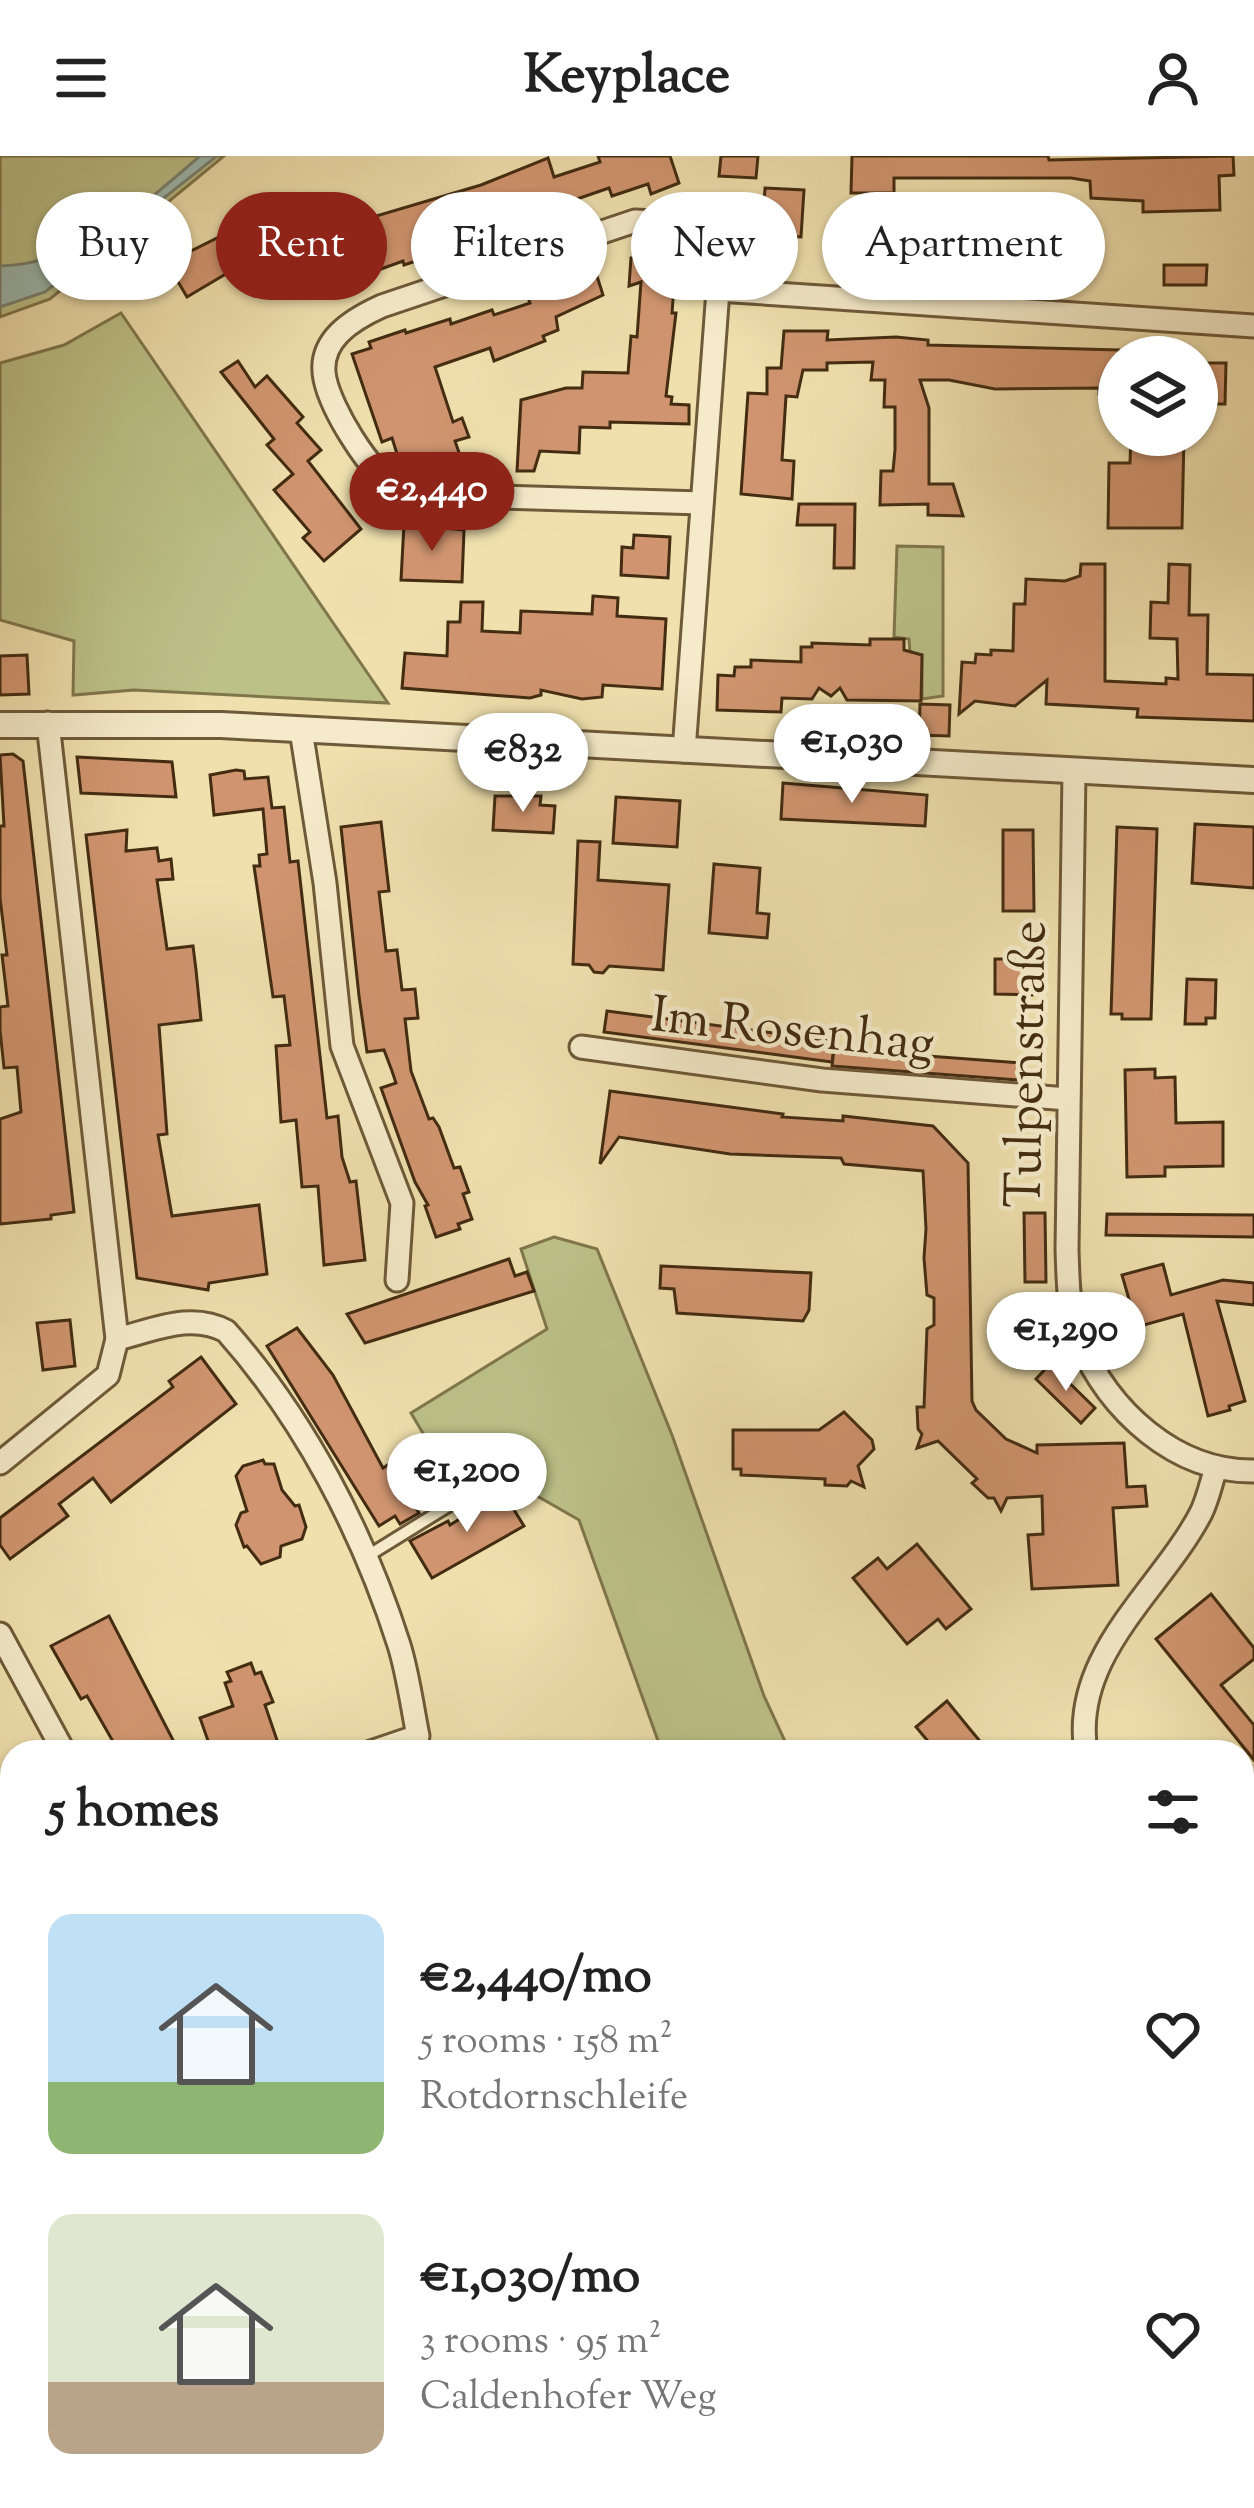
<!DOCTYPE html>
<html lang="en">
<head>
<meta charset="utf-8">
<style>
  body { margin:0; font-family:"Sorts Mill Goudy",serif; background:#f2f2f2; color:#222; height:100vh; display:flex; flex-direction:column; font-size:45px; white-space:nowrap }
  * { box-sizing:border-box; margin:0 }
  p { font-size:39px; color:#767676 }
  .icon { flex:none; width:66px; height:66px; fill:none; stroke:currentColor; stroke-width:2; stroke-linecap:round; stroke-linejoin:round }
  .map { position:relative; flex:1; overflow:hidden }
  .details { position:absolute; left:0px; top:1584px; width:1254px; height:768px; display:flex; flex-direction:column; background:#fff; border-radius:36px 36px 0 0; box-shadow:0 3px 9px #0004 }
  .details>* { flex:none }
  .banner { position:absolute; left:36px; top:36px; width:1182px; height:108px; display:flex; gap:24px }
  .tools { position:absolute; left:1098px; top:180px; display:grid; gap:24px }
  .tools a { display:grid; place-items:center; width:120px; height:120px; border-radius:50%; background:#fff; box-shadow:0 3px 9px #0004; font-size:60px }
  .price { position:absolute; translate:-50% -102px; padding:0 27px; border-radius:42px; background:#fff; color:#222; font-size:39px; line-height:78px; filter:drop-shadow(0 3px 6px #0008) }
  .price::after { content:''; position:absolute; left:50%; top:72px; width:36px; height:27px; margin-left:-18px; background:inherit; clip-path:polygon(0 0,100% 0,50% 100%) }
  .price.current { background:#8f2418; color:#fff }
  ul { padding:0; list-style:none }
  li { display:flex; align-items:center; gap:36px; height:300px; padding:0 48px }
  li span { display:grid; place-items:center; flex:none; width:336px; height:240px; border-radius:24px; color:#555 }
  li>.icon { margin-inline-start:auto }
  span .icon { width:144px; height:144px; fill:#fffc; stroke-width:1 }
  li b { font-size:51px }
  h2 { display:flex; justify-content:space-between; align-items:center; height:144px; padding:0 48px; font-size:51px }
  .tag { padding:0 42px; border-radius:54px; background:#fff; box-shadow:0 3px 9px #0004; font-size:42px; line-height:108px }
  .tag.current { background:#8f2418; color:#fff }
  header { display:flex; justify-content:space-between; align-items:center; height:156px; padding:0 48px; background:#fff; font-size:54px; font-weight:700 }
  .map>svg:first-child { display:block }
</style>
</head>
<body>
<header><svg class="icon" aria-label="menu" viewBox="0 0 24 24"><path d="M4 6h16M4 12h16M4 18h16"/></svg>Keyplace<svg class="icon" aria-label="person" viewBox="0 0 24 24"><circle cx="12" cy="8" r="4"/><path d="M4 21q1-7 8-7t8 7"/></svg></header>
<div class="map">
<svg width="1254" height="2352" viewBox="0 0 1254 2352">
  <rect width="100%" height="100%" fill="#efe0ae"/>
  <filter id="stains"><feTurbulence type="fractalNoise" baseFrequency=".00167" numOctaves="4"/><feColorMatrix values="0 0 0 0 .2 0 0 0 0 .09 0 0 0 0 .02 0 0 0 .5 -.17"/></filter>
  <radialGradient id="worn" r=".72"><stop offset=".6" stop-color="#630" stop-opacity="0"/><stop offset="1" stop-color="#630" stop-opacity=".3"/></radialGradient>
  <!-- green -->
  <g fill="#bcc188" stroke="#80764c" stroke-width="3">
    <polygon points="0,0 224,0 50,143 0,161"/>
    <polygon points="121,157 388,547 134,534 73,539 74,485 0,464 0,207 64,189"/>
    <polygon points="897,390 943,391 943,540 922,543 922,499 910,497 909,483 894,481"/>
    <polygon points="554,1081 597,1093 672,1279 764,1540 790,1596 662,1596 579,1364 530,1336 509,1297 453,1328 411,1257 547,1173 521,1093"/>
    <polygon points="12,2047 12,2272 0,2274 0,2049"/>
  </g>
  <!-- water -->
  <path fill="#9cbbb3" stroke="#788272" stroke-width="3" d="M200 0H217L45 136 0 151V110C81 108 141 50 200 0Z"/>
  <!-- building -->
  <g fill="#d09570" stroke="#432c11" stroke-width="3">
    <polygon points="598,0 670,0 679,27 651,38 648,28 612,40 609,32 545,54 543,48 492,63 496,78 404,109 403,105 320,135 314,116 341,106 334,63 361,59 363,64 481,29 548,2 554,21 600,6"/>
    <polygon points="721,0 758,0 756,22 719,20"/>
    <polygon points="852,0 1048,0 1049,4 1233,0 1234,19 1219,20 1220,54 1143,56 1143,45 1091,42 1090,25 1071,22 894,22 894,37 851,37"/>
    <polygon points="765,32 804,34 801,81 762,79"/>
    <polygon points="880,69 904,69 904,79 916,79 916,108 879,108"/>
    <polygon points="229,76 246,106 187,141 167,107"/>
    <polygon points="631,102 676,105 672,157 676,157 666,240 672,241 671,248 689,249 689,268 610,266 610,272 580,271 579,297 540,295 534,315 517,315 521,244 566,232 582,232 583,216 628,217 631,180 637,181 641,126 629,130"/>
    <polygon points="1164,109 1207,109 1206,129 1164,129"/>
    <polygon points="596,117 603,139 556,161 558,174 543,180 545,185 494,205 490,192 435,211 453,266 462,262 469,281 455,285 464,311 444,317 440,307 417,315 412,300 399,304 392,282 382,286 352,198 371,192 369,186 405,174 406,177 450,163 451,168 492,154 494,159 530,147 526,136"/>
    <polygon points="784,175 828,175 827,184 896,181 928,184 928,189 1119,194 1119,237 1099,238 1099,232 995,233 949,224 920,224 929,252 929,328 953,328 963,360 928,359 928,348 880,349 881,315 893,315 895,294 895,251 884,251 885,224 871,224 873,206 827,207 827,214 803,214 797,241 786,240 782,304 794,305 792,343 741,338 748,237 767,238 767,212 781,212"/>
    <polygon points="238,205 255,231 267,220 303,261 297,267 321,294 308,305 361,373 324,405 303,382 310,376 274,334 293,318 267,289 274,283 221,216"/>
    <polygon points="1197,207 1226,207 1225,248 1197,248"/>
    <polygon points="1131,279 1184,279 1182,372 1108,372 1109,307 1130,307"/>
    <polygon points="799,348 855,348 854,412 834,412 835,369 797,369"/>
    <polygon points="404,368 464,374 462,426 401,424"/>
    <polygon points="634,379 670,381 668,422 621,419 622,391 633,392"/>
    <polygon points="1081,408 1105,408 1105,525 1166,528 1166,522 1178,523 1177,483 1150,482 1151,446 1168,447 1169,408 1190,409 1189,459 1208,459 1207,518 1254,519 1254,565 1137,561 1138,553 1046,548 1047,524 1015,550 975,545 959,558 962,506 975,507 976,498 991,499 991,494 1013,495 1014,448 1025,448 1026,423 1065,425 1080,420"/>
    <polygon points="593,440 618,442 617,460 666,463 662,533 603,529 602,541 582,543 541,534 541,539 530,542 402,532 405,497 447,500 448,466 460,466 461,446 483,446 482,475 520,477 521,455 592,458"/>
    <polygon points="870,483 904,483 904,494 922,499 921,545 847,544 840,532 831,540 819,532 812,543 782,542 781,556 717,554 718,519 734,520 735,511 751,511 751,504 801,506 801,491 812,491 812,487 870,489"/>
    <polygon points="27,499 29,538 0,539 0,500"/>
    <polygon points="920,548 950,549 949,580 919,579"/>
    <polygon points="13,598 23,605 74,1056 51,1059 51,1063 0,1068 0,963 21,956 17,911 4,912 0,874 0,851 8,850 2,799 7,799 0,742 0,670 4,670 0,599"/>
    <polygon points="77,601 172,606 176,641 81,637"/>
    <polygon points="236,614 244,615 245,623 268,621 272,652 284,651 290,706 298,705 327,962 338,960 342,1001 350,1026 356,1025 365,1104 324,1109 318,1030 302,1031 296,964 281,966 276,890 290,889 284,840 273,841 254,710 260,710 259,699 267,698 263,653 214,659 210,619"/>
    <polygon points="783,627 927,639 925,670 781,663"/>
    <polygon points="495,640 541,640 540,649 555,650 553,677 493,674"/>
    <polygon points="616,641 680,645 677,691 613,687"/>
    <polygon points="381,666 389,735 379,736 386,795 397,794 402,834 415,833 418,862 405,863 411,915 429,963 433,962 439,971 454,1012 460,1011 469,1036 463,1038 472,1063 458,1068 460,1073 436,1081 425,1050 428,1049 415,1026 381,932 396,927 392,915 384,894 367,896 359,840 341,671"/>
    <polygon points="1195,668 1254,671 1254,732 1192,727"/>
    <polygon points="1117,671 1157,673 1151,863 1122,863 1122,858 1111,858"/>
    <polygon points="127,674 126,695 157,692 159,705 171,703 173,723 157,724 167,793 193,790 196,814 201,864 159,869 167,978 158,979 172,1060 259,1049 267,1118 209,1127 208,1134 137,1122 86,679"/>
    <polygon points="1003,674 1033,674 1034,755 1003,755"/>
    <polygon points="578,685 600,686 598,724 669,729 663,814 609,810 603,817 594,816 589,809 573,808"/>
    <polygon points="714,708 760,712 757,757 769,758 767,782 709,777"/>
    <polygon points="995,803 1033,803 1032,839 995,838"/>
    <polygon points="1187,823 1216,824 1215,862 1206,862 1206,868 1185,868"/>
    <polygon points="607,855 835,885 832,906 604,876"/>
    <polygon points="834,893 1020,907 1019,924 832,910"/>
    <polygon points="1155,913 1155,922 1175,921 1176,967 1223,966 1223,1010 1165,1011 1165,1020 1127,1021 1125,914"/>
    <polygon points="610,935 783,958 782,961 843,965 843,960 933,970 968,1007 972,1245 976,1254 1006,1283 1037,1297 1037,1289 1124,1287 1127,1331 1145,1330 1147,1350 1113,1352 1118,1429 1032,1433 1028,1379 1043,1378 1042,1340 1007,1342 1001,1355 994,1342 988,1342 972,1327 977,1323 938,1285 917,1292 922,1278 918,1273 917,1251 924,1251 927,1173 934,1169 934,1142 927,1139 924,1102 926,1073 923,1015 844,1008 841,1002 730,998 619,981 600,1008"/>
    <polygon points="1024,1057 1045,1057 1046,1126 1025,1126"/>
    <polygon points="1107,1058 1254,1059 1254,1081 1106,1079"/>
    <polygon points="509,1103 515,1120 527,1116 534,1135 365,1187 347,1158"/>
    <polygon points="1163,1108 1171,1139 1223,1124 1254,1127 1254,1149 1217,1145 1245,1245 1229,1250 1230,1254 1208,1260 1183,1158 1137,1171 1122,1119"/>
    <polygon points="661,1110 811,1117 809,1154 803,1165 677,1157 674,1133 660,1132"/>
    <polygon points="70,1164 75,1210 43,1214 37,1167"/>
    <polygon points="297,1172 333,1219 383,1312 389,1308 419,1357 400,1368 395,1360 379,1370 267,1190"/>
    <polygon points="201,1201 236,1248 111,1346 93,1322 59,1348 68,1360 10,1403 0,1389 0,1362 173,1231 169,1225"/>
    <polygon points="1050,1208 1095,1252 1081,1267 1036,1223"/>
    <polygon points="844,1256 872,1284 874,1293 858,1310 864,1331 851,1325 847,1330 825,1329 825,1323 741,1319 741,1313 733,1313 733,1274 819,1274"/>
    <polygon points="263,1304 265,1308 274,1308 282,1334 295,1350 299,1349 306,1371 302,1383 281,1390 280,1401 261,1408 247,1390 244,1391 236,1369 241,1357 247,1355 236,1320 243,1310"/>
    <polygon points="503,1336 524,1370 432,1422 410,1385 448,1365 450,1369"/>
    <polygon points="917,1388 971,1453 946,1473 938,1463 907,1488 853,1422 878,1402 887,1413"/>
    <polygon points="1211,1438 1254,1492 1254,1503 1221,1529 1254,1569 1254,1604 1156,1483"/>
    <polygon points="109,1460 174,1586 157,1596 119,1596 87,1540 81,1543 51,1490"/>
    <polygon points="251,1507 255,1518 261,1516 273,1546 265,1549 279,1590 262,1596 212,1596 200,1562 233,1550 225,1527 231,1525 227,1516"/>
    <polygon points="947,1545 969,1572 989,1596 937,1596 916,1571"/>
  </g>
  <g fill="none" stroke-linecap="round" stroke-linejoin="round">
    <!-- service casing -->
    <g stroke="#6e5938" stroke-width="16">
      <polyline id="service" points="366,1401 466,1339"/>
    </g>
    <!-- minor casing -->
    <g stroke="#6e5938" stroke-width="27">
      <g id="minor">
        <path d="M702 347C633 345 565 343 497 341 466 340 424 344 396 330 369 317 331 252 325 223 317 185 351 164 382 150L635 65C683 66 721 81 718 134"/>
        <polyline points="301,574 325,727 342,890 402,1047 397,1124"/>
        <polyline points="684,595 718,134 1254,170"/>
        <path d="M1074 616 1067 1093C1068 1123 1068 1156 1079 1184 1109 1255 1175 1316 1254 1315"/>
        <polyline points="581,891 822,924 1068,943"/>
        <path d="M117 1183C154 1174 191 1156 226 1175 305 1264 363 1376 399 1489 408 1518 412 1550 418 1580L371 1596"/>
        <polyline points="0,1307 108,1219 117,1183 48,567"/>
        <polyline points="0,1478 64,1596"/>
        <path d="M1086 1596C1070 1499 1161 1434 1201 1357 1208 1343 1211 1327 1216 1312"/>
        <polyline points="1242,1771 1254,1773"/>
        <polyline points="1242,1972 1254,1974"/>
        <polyline points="0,2300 12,2298"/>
        <polyline points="147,2340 148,2352"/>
        <polyline points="860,2340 905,2352"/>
        <polyline points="692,2352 692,2340"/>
      </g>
    </g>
    <!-- tertiary casing -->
    <g stroke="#6e5938" stroke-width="30">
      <polyline id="tertiary" points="0,569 221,569 1254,624"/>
    </g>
    <!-- secondary casing -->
    <g stroke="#432c11" stroke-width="33">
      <g id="secondary">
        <polyline points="0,1871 12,1870"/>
        <polyline points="1242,1908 1254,1909"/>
      </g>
    </g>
    <!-- service -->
    <use href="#service" stroke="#f5ebca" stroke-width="10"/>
    <!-- minor -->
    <use href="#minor" stroke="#f5ebca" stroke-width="21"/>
    <!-- tertiary -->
    <use href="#tertiary" stroke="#f5ebca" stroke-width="24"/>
    <!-- secondary -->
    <use href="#secondary" stroke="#f5ebca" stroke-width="27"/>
  </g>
  <g text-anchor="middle" stroke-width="9" stroke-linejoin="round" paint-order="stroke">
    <!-- street labels -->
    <g font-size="51" fill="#432c11" stroke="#f5ebca">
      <text transform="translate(793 871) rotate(6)" y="18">Im Rosenhag</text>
      <text transform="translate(1024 908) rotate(-89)" y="18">Tulpenstraße</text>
    </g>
  </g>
  <rect width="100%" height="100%" filter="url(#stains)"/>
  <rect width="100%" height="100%" fill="url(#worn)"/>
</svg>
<div class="tools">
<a><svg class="icon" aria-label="layers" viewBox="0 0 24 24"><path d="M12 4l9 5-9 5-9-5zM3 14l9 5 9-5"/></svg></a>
</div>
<b class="price current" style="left:432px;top:398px">€2,440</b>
<b class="price" style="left:852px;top:650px">€1,030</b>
<b class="price" style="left:523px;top:659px">€832</b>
<b class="price" style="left:1066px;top:1238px">€1,290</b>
<b class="price" style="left:467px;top:1379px">€1,200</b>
<div class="banner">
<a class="tag">Buy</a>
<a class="tag current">Rent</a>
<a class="tag">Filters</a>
<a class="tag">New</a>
<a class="tag">Apartment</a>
</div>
<section class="details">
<h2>5 homes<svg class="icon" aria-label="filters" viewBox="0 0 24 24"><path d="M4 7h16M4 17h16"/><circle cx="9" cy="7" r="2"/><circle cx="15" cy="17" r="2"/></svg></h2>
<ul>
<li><span style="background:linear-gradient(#bfe0f5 70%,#8fb573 0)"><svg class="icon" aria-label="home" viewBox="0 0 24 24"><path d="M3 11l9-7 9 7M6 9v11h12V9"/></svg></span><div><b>€2,440/mo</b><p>5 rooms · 158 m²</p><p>Rotdornschleife</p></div><svg class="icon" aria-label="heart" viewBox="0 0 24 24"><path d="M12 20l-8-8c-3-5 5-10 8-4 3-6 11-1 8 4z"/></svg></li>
<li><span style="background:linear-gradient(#dfe7d0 70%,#b9a48a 0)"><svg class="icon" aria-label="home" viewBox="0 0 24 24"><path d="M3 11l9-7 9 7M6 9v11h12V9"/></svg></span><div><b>€1,030/mo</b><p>3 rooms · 95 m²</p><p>Caldenhofer Weg</p></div><svg class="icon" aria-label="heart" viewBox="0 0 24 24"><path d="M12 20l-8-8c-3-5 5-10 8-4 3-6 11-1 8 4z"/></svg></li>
</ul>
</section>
</div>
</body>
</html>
